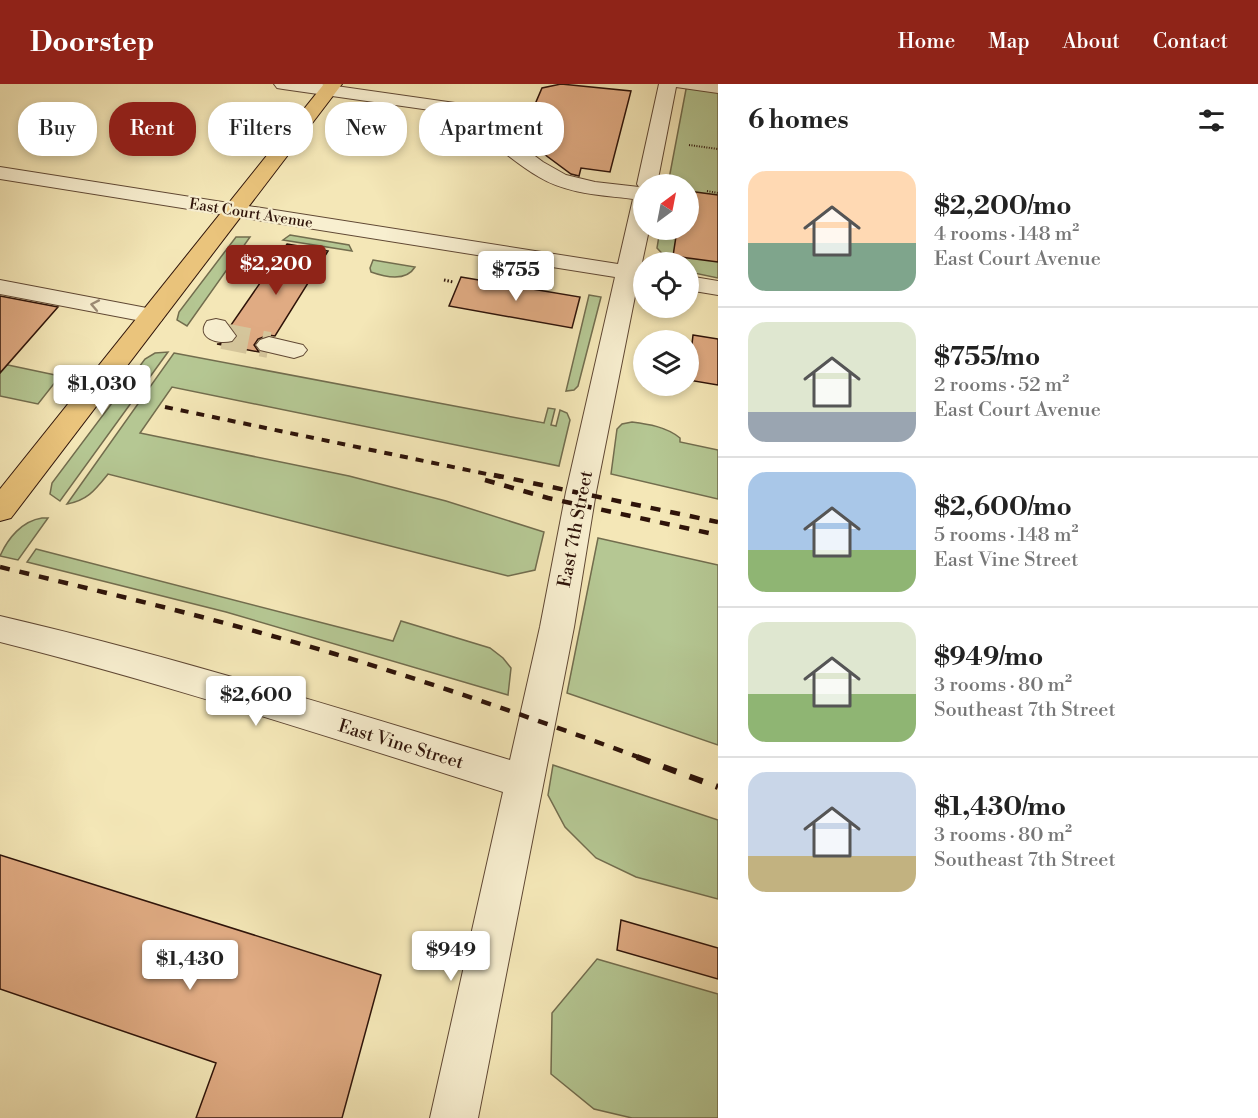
<!DOCTYPE html>
<html lang="en">
<head>
<meta charset="utf-8">
<style>
  body { margin:0; font-family:"Libre Bodoni",serif; background:#f6f6f6; color:#222; height:100vh; display:flex; flex-direction:column; font-size:22px; white-space:nowrap }
  * { box-sizing:border-box; margin:0 }
  p { font-size:20px; color:#767676 }
  .icon { flex:none; width:33px; height:33px; fill:none; stroke:currentColor; stroke-width:2; stroke-linecap:round; stroke-linejoin:round }
  .map { position:relative; flex:1; overflow:hidden }
  .panel { display:flex; flex-direction:column; background:#fff; width:540px }
  .panel>* { flex:none }
  .hud { position:absolute; left:18px; top:18px; width:570px; height:54px; display:flex; gap:12px }
  .needle { width:39px; rotate:32deg }
  .fabs { position:absolute; left:633px; top:90px; display:grid; gap:12px }
  .fabs a { display:grid; place-items:center; width:66px; height:66px; border-radius:50%; background:#fff; box-shadow:0 3px 9px #0003; font-size:30px }
  .price { position:absolute; translate:-50% -51px; padding:0 14px; border-radius:6px; background:#fff; color:#222; font-size:20px; line-height:39px; filter:drop-shadow(0 2px 3px #0008) }
  .price::after { content:''; position:absolute; left:50%; top:36px; width:18px; height:14px; margin-left:-9px; background:inherit; clip-path:polygon(0 0,100% 0,50% 100%) }
  .price.active { background:#8f2418; color:#fff }
  ul { padding:0; list-style:none }
  li { display:flex; align-items:center; gap:18px; height:150px; padding:0 30px }
  li+li { border-top:2px solid #e0e0e0 }
  li span { display:grid; place-items:center; flex:none; width:168px; height:120px; border-radius:18px; color:#555 }
  li>.icon { margin-inline-start:auto }
  span .icon { width:72px; height:72px; fill:#fffc; stroke-width:1 }
  li b { font-size:26px }
  h2 { display:flex; justify-content:space-between; align-items:center; height:72px; padding:0 30px; font-size:26px }
  .chip { padding:0 21px; border-radius:24px; background:#fff; box-shadow:0 3px 9px #0003; font-size:21px; line-height:54px }
  .chip.active { background:#8f2418; color:#fff }
  header { display:flex; align-items:center; gap:36px; box-sizing:border-box; height:84px; padding:0 30px; background:#8f2418; color:#fff }
  header strong { font-size:28px }
  nav { display:flex; gap:33px; margin-inline-start:auto; font-size:21px }
  main { display:flex; flex:1; min-height:0 }
  .map>svg:first-child { display:block }
</style>
</head>
<body>
<header>
<strong>Doorstep</strong>
<nav><a>Home</a><a>Map</a><a>About</a><a>Contact</a></nav>
</header>
<main>
<div class="map">
<svg width="718" height="1034" viewBox="0 0 718 1034">
  <rect width="100%" height="100%" fill="#f4e7b7"/>
  <filter id="stains"><feTurbulence type="fractalNoise" baseFrequency=".00333" numOctaves="4"/><feColorMatrix values="0 0 0 0 .2 0 0 0 0 .09 0 0 0 0 .02 0 0 0 .5 -.17"/></filter>
  <radialGradient id="worn" r=".72"><stop offset=".6" stop-color="#630" stop-opacity="0"/><stop offset="1" stop-color="#630" stop-opacity=".3"/></radialGradient>
  <!-- green -->
  <g fill="#b5c793" stroke="#726d4e" stroke-width="1.5">
    <polygon points="687,0 718,0 718,194 689,188 688,178 670,178 657,164 660,146 688,146 688,100 668,100"/>
    <polygon points="290,151 349,161 352,167 283,156"/>
    <polygon points="236,153 250,153 187,242 177,236 179,228"/>
    <path d="M373 176 415 183C406 198 385 193 371 188L370 184Z"/>
    <polygon points="589,211 601,213 578,302 574,306 566,307"/>
    <polygon points="168,268 60,417 50,410 52,399 145,275 155,269"/>
    <path d="M174 269 544 339 548 324 555 325 551 341 556 342 560 326 567 329 570 336 559 382 172 303 140 349 349 392 446 417 544 448 535 486 508 492 108 390C95 406 88 416 67 420Z"/>
    <polygon points="0,281 8,281 60,292 38,320 0,312"/>
    <path d="M632 338C648 340 667 343 680 354V358L718 366V415L611 390 617 345 622 340Z"/>
    <path d="M42 434H48L18 476 0 472C8 454 22 437 42 434Z"/>
    <polygon points="598,454 718,481 718,661 567,609"/>
    <polygon points="36,465 393,557 401,537 490,564 503,574 511,584 508,611 226,528 27,478"/>
    <polygon points="553,681 718,736 718,815 636,793 596,774 565,743 548,711"/>
    <polygon points="597,875 718,910 718,1034 632,1034 594,1025 551,990 552,929"/>
  </g>
  <!-- building -->
  <g fill="#e0ab83" stroke="#2e1309" stroke-width="1.5">
    <polygon points="561,0 631,7 610,88 581,84 579,92 571,90 540,67 552,35 530,32 542,4"/>
    <polygon points="688,107 718,111 718,178 673,172 677,146 688,146"/>
    <polygon points="287,160 328,167 275,252 268,251 258,255 254,261 259,268 217,260 232,259 238,253 231,241"/>
    <polygon points="461,193 580,213 572,244 449,222"/>
    <polygon points="0,212 58,223 0,289"/>
    <polygon points="693,251 718,255 718,301 688,296"/>
    <polygon points="0,771 381,891 342,1034 196,1034 216,979 0,905"/>
    <polygon points="621,836 718,864 718,895 617,866"/>
  </g>
  <g fill="none" stroke-linecap="round" stroke-linejoin="round">
    <!-- minor-tunnel -->
    <polyline stroke="#d6c79d" stroke-width="26" stroke-dasharray="26 13" stroke-linecap="butt" points="223,252 269,261"/>
    <!-- minor casing -->
    <g stroke="#604834" stroke-width="2">
      <g id="minor">
        <path d="M274 0H322L455 19 481 32 543 78 566 91 595 98 639 103 637 100 659 0H718V9L676 3 657 100H644V146H649L641 183 644 184V198L638 197 596 408 574 543 478 1034H430L503 708C336 655 170 601 0 558V532C172 572 341 625 510 676L540 543 566 408 615 193 0 95V83L618 180 633 115C602 111 567 110 539 93 506 74 480 44 444 28L283 5 277 4Z"/>
        <polygon points="688,192 718,197 718,211 688,206"/>
        <polygon points="0,196 152,225 161,227 164,232 161,237 152,239 0,210"/>
        <path d="M216 235 225 237 236 252 232 257C218 261 195 254 207 237Z"/>
        <polygon points="269,253 303,261 307,266 303,271 294,274 260,266 256,261 260,256"/>
      </g>
    </g>
    <!-- major casing -->
    <g stroke="#2e1309" stroke-width="2">
      <polygon id="major" points="324,0 342,0 11,434 0,437 0,405"/>
    </g>
    <!-- path-far1 -->
    <g stroke="#2e1309" stroke-width="2" stroke-dasharray="1 1.5" stroke-linecap="butt">
      <polyline points="689,61 718,65"/>
      <polyline points="707,107 718,109"/>
    </g>
    <!-- path -->
    <polyline stroke="#2e1309" stroke-width="3" stroke-dasharray="1.5 2" stroke-linecap="butt" points="444,196 453,198"/>
    <!-- minor -->
    <use href="#minor" fill="#f8efd0" fill-rule="evenodd"/>
    <!-- major -->
    <use href="#major" fill="#eac47c" fill-rule="evenodd"/>
    <!-- rail-far2 -->
    <polyline stroke="#2e1309" stroke-width="4" stroke-dasharray="8 8" stroke-linecap="butt" points="165,323 501,393"/>
    <!-- rail-far1 -->
    <g stroke="#2e1309" stroke-width="4.5" stroke-dasharray="10 10" stroke-linecap="butt">
      <polyline points="494,391 718,438"/>
      <polyline points="485,396 548,414 718,451"/>
      <path d="M0 483C112 510 224 537 335 570 439 601 540 637 641 674"/>
    </g>
    <!-- rail -->
    <polyline stroke="#2e1309" stroke-width="6" stroke-dasharray="14 14" stroke-linecap="butt" points="637,673 718,703"/>
  </g>
  <!-- one-way arrows -->
  <defs><path id="oneway-chevron" d="M-2-3.5L2.5 0L-2 3.5" fill="none" stroke-width="1.6" stroke-linecap="round" stroke-linejoin="round" transform="scale(1.5)"/></defs>
  <use stroke="#9d8c76" href="#oneway-chevron" transform="translate(95 221) rotate(-169)"/>
  <g text-anchor="middle" stroke-width="4.5" stroke-linejoin="round" paint-order="stroke">
    <!-- far-street labels -->
    <g font-size="15" fill="#2e1309" stroke="#f8efd0">
      <text transform="translate(251 129) rotate(9)" y="5">East Court Avenue</text>
    </g>
    <!-- street labels -->
    <g font-size="18" fill="#2e1309" stroke="#f8efd0">
      <text transform="translate(575 445) rotate(-79)" y="6">East 7th Street</text>
      <text transform="translate(401 660) rotate(17)" y="6">East Vine Street</text>
    </g>
  </g>
  <rect width="100%" height="100%" filter="url(#stains)"/>
  <rect width="100%" height="100%" fill="url(#worn)"/>
</svg>
<div class="fabs">
<a><svg class="needle" viewBox="-14 -14 28 28"><path d="M0-13l5 13h-10z" fill="#e53935"/><path d="M0 13l5-13h-10z" fill="#767676"/></svg></a>
<a><svg class="icon" aria-label="locate" viewBox="0 0 24 24"><circle cx="12" cy="12" r="6"/><path d="M12 2v4M12 18v4M2 12h4M18 12h4"/></svg></a>
<a><svg class="icon" aria-label="layers" viewBox="0 0 24 24"><path d="M12 4l9 5-9 5-9-5zM3 14l9 5 9-5"/></svg></a>
</div>
<b class="price active" style="left:276px;top:212px">$2,200</b>
<b class="price" style="left:516px;top:218px">$755</b>
<b class="price" style="left:102px;top:332px">$1,030</b>
<b class="price" style="left:256px;top:643px">$2,600</b>
<b class="price" style="left:451px;top:898px">$949</b>
<b class="price" style="left:190px;top:907px">$1,430</b>
<div class="hud">
<a class="chip">Buy</a>
<a class="chip active">Rent</a>
<a class="chip">Filters</a>
<a class="chip">New</a>
<a class="chip">Apartment</a>
</div>
</div>
<section class="panel">
<h2>6 homes<svg class="icon" aria-label="filters" viewBox="0 0 24 24"><path d="M4 7h16M4 17h16"/><circle cx="9" cy="7" r="2"/><circle cx="15" cy="17" r="2"/></svg></h2>
<ul>
<li><span style="background:linear-gradient(#ffd9b3 60%,#7fa58c 0)"><svg class="icon" aria-label="home" viewBox="0 0 24 24"><path d="M3 11l9-7 9 7M6 9v11h12V9"/></svg></span><div><b>$2,200/mo</b><p>4 rooms · 148 m²</p><p>East Court Avenue</p></div></li>
<li><span style="background:linear-gradient(#dfe7d0 75%,#9aa5b1 0)"><svg class="icon" aria-label="home" viewBox="0 0 24 24"><path d="M3 11l9-7 9 7M6 9v11h12V9"/></svg></span><div><b>$755/mo</b><p>2 rooms · 52 m²</p><p>East Court Avenue</p></div></li>
<li><span style="background:linear-gradient(#a9c7e8 65%,#8fb573 0)"><svg class="icon" aria-label="home" viewBox="0 0 24 24"><path d="M3 11l9-7 9 7M6 9v11h12V9"/></svg></span><div><b>$2,600/mo</b><p>5 rooms · 148 m²</p><p>East Vine Street</p></div></li>
<li><span style="background:linear-gradient(#dfe7d0 60%,#8fb573 0)"><svg class="icon" aria-label="home" viewBox="0 0 24 24"><path d="M3 11l9-7 9 7M6 9v11h12V9"/></svg></span><div><b>$949/mo</b><p>3 rooms · 80 m²</p><p>Southeast 7th Street</p></div></li>
<li><span style="background:linear-gradient(#c9d6e8 70%,#c2b280 0)"><svg class="icon" aria-label="home" viewBox="0 0 24 24"><path d="M3 11l9-7 9 7M6 9v11h12V9"/></svg></span><div><b>$1,430/mo</b><p>3 rooms · 80 m²</p><p>Southeast 7th Street</p></div></li>
</ul>
</section>
</main>
</body>
</html>
